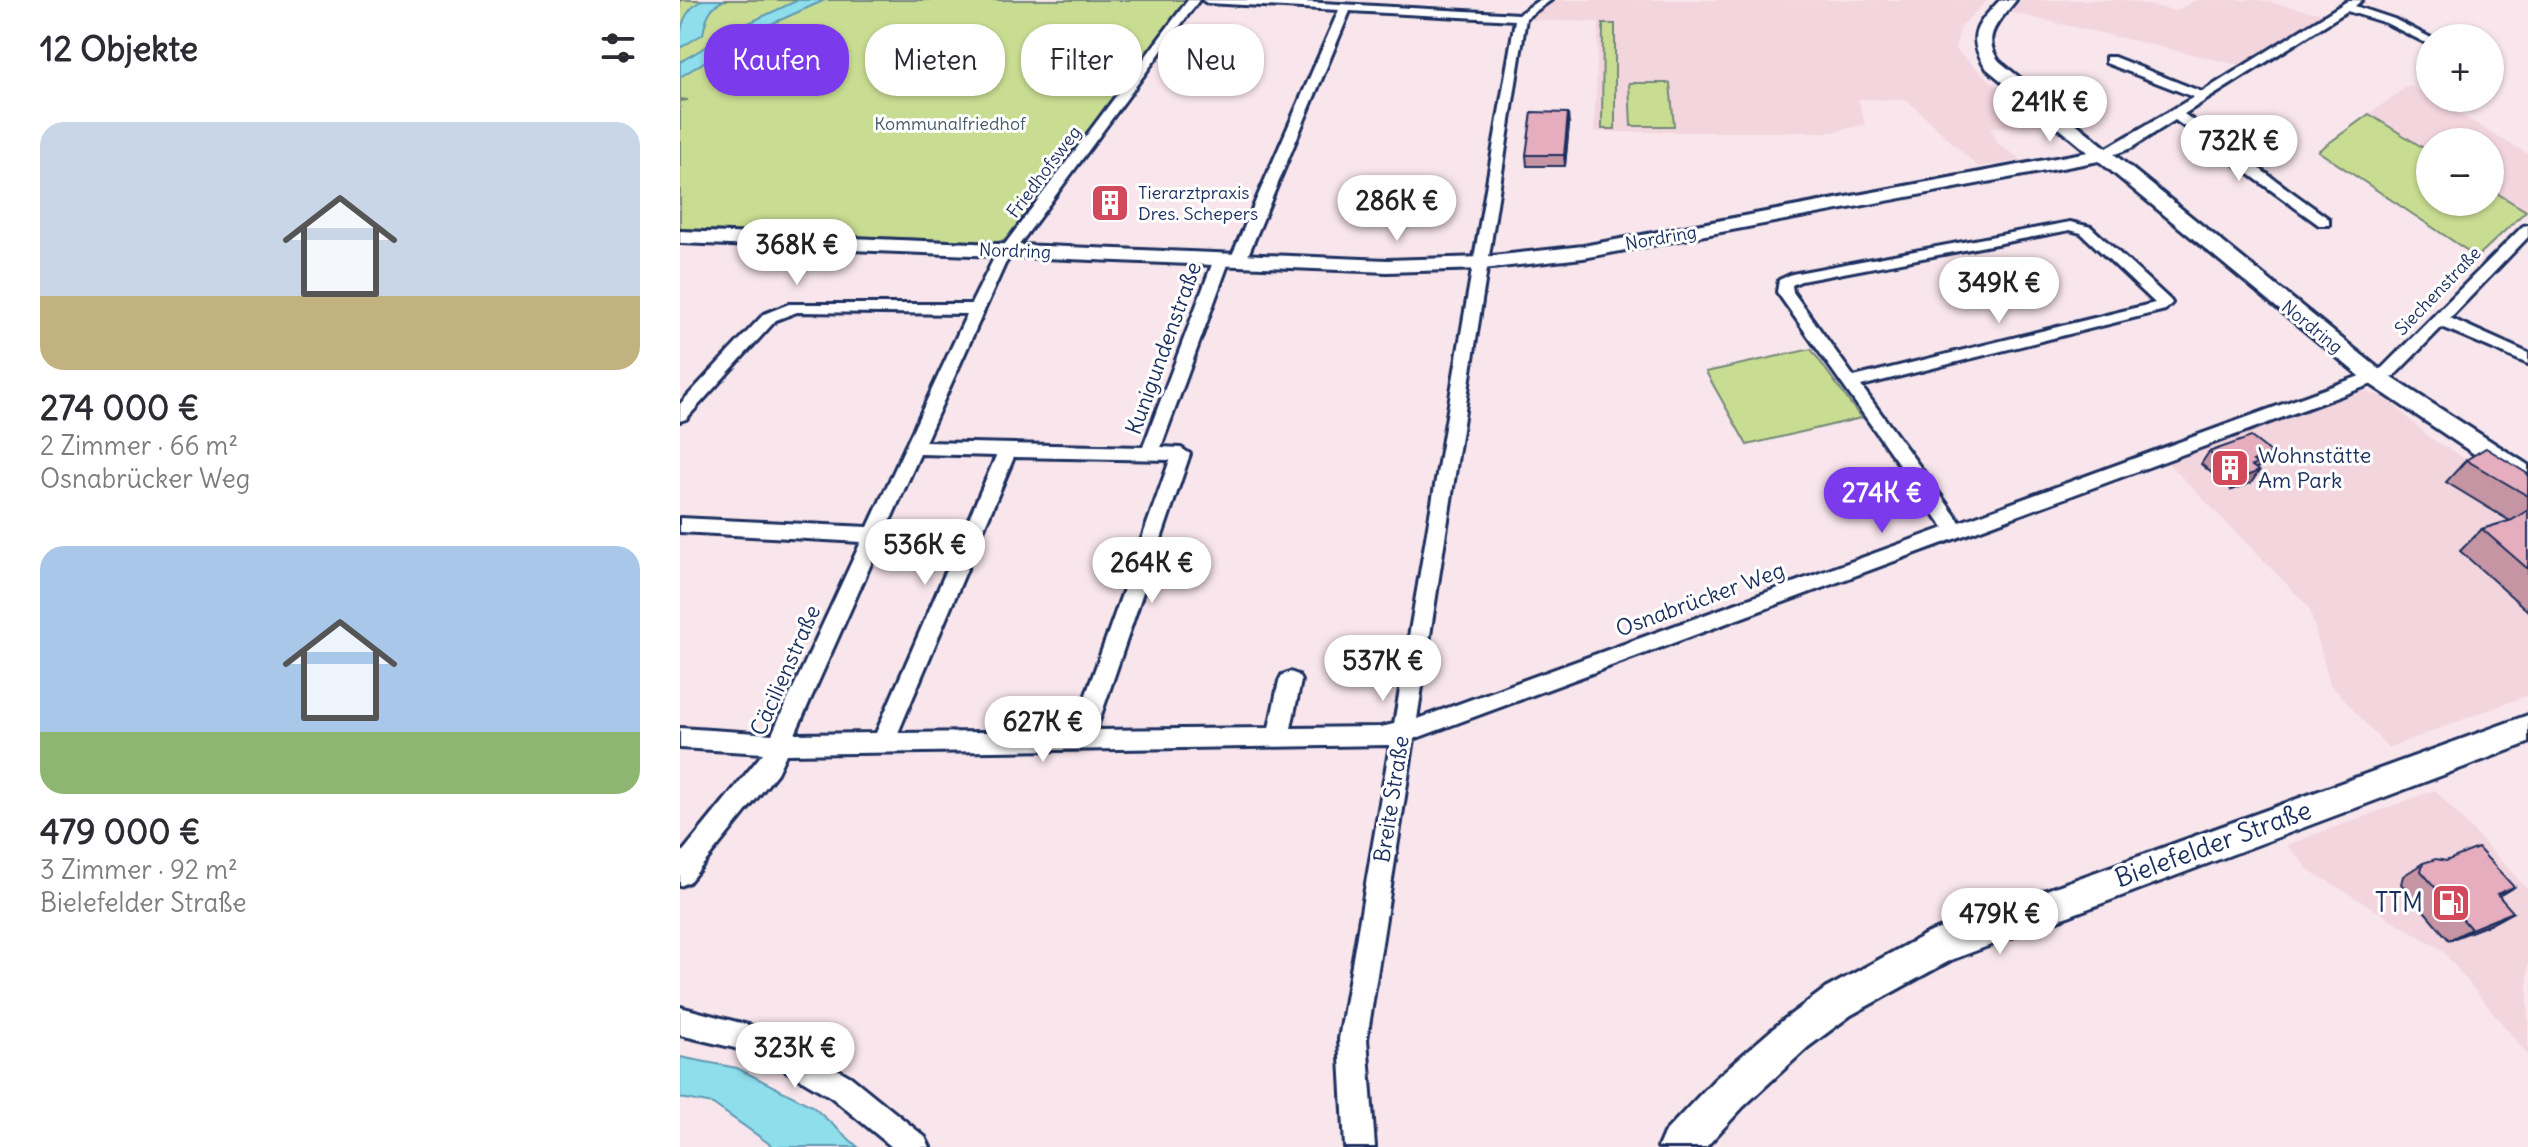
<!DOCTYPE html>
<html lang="de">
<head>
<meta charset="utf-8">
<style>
  body { margin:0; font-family:Delius,sans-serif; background:#f2f2f3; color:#2b2b33; height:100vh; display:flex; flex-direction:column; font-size:30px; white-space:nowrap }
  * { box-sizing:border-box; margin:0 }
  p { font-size:26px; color:#7c7c81 }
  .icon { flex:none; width:44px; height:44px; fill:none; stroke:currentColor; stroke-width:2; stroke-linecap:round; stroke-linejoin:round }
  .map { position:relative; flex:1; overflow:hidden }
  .drawer { display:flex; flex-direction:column; background:#fff; width:680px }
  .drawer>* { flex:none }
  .guide { position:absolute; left:24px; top:24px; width:760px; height:72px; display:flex; gap:16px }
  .buttons { position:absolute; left:1736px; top:24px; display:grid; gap:16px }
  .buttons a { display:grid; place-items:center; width:88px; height:88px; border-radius:50%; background:#fff; box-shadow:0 2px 6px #0004; font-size:40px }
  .price { position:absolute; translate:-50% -68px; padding:0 18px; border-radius:28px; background:#fff; color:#222; font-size:26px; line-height:52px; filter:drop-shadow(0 2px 4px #0008) }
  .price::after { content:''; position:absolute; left:50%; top:48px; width:24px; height:18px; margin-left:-12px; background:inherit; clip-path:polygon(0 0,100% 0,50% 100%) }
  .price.selected { background:#7c3aed; color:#fff }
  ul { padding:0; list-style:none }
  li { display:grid; align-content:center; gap:16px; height:424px; padding:0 40px }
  li span { display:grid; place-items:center; height:248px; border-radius:24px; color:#555 }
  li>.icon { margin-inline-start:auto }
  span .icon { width:144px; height:144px; fill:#fffc; stroke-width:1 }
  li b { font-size:34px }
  h2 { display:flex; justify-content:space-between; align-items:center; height:96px; padding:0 40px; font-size:34px }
  .chip { padding:0 28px; border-radius:32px; background:#fff; box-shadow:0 2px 6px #0004; font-size:28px; line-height:72px }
  .chip.selected { background:#7c3aed; color:#fff }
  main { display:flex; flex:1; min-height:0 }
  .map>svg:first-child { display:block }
</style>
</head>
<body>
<main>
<section class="drawer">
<h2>12 Objekte<svg class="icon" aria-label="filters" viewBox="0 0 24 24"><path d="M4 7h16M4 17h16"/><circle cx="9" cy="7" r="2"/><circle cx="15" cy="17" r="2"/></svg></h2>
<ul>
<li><span style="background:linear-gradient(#c9d6e8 70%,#c2b280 0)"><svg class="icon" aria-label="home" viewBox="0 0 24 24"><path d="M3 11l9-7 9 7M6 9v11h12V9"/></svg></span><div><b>274 000 €</b><p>2 Zimmer · 66 m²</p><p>Osnabrücker Weg</p></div></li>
<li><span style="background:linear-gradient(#a9c7e8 75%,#8fb573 0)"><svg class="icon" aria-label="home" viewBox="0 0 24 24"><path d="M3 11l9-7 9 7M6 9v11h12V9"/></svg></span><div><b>479 000 €</b><p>3 Zimmer · 92 m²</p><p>Bielefelder Straße</p></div></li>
</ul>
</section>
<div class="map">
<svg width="1848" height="1147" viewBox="0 0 1848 1147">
  <rect width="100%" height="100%" fill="#f8e6ec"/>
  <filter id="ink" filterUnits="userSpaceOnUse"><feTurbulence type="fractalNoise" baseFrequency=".0125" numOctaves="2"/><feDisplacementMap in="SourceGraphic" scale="16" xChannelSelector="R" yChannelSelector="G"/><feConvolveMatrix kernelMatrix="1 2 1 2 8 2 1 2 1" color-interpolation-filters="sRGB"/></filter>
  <g filter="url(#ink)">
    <!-- built -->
    <g fill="#f3d5de">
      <polygon points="874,0 1307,0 1280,28 1275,49 1361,126 1310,127 1318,144 1342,160 1298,167 1227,100 1178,99 1185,124 1153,132 914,132 919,22 850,20 853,14"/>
      <polygon points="1340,0 1445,0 1496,11 1516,0 1578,0 1644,14 1559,65 1329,12"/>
      <polygon points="1729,85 1848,154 1848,209 1846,211 1810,189 1810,142 1750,142 1750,151 1689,114"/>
      <polygon points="1682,391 1705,397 1750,438 1848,496 1848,695 1708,748 1650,684 1629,607 1487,462"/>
      <polygon points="1755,790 1848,890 1848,1055 1762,950 1629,870 1607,845"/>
    </g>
    <!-- green -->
    <g fill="#c9dd92" stroke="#728678" stroke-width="2">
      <polygon points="0,0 507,0 329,238 318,242 0,229 0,101 8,100 0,99"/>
      <polygon points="923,24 935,24 935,129 922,129"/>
      <polygon points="949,83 990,83 994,126 951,126"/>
      <polygon points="1689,114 1750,152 1750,202 1810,202 1810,189 1846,211 1797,257 1638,151"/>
      <polygon points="1131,349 1181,418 1067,445 1026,372"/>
    </g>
    <!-- water -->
    <g fill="#8edeeb" stroke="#6098b3" stroke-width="2">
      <path d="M22 0H45C29 6 26 18 23 34L0 48C0 27 3 11 22 0Z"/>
      <polygon points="118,0 145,0 71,33 0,77 0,62 56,29"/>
      <polygon points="0,1057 57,1068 132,1106 178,1147 94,1147 33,1104 0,1098"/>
    </g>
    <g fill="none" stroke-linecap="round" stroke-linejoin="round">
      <!-- street casing -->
      <g stroke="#1b2f5e" stroke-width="6">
        <g id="street">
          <path d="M508 0H519L325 264 245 442 463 447 534 259 542 254 550 259 481 447 501 448 510 454 416 730 589 728 599 681 602 675 610 672 618 675 621 681 611 728 701 727 714 724 835 20 670 11 566 260 558 265 550 260 659 10 527 3 522 0H588L839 14 859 0H871L846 18 737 719 1264 528 1097 292 1099 280 1112 274 1390 222 1411 227 1490 300 1492 303 1485 310 1181 386 1280 522 1702 368 1843 226 1848 225V237L1770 318 1848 353V364L1762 327 1714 376 734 739 687 1039 695 1147H665L659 1039 710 745 106 754 97 773 9 882 0 886V855L83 753 0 748V728L92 734 181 542 0 532V518L188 527 287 314 117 312 96 320 6 419 0 421V404L84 314 109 304H291L313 260ZM1390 230 1401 233 1475 303 1174 377 1113 292 1112 285 1121 281ZM240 454 316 456 196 733 115 734ZM334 457 490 460 393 731 218 733Z"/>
          <polygon points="1669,0 1682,0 1675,6 1714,19 1751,38 1750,45 1706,23 1667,11 1504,114 1649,219 1649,225 1639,225 1495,120 1451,148 1422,159 1415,155 1514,97 1426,63 1426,57 1434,57 1522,92"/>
          <polygon points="0,1007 91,1031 171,1077 245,1137 250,1147 212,1147 151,1097 76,1053 0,1035"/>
        </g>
      </g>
      <!-- secondary casing -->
      <g stroke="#1b2f5e" stroke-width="6">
        <g id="secondary">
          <path d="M1320 0H1336C1320 21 1300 35 1319 61L1703 372 1848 465V486L1839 484 1687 382 1419 161 903 258 803 269 707 272 0 243V231L707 260 803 257 903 246 1408 152 1307 69C1285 36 1296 26 1320 0Z"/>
          <polygon points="1848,715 1848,743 1271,960 1171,1015 1128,1047 1063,1107 1026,1147 978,1147 984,1133 1035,1079 1102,1021 1145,989 1248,933"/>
        </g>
      </g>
      <!-- street -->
      <use href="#street" fill="#fff" fill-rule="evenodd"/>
      <!-- secondary -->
      <use href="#secondary" fill="#fff" fill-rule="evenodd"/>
    </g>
    <!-- wall -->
    <g fill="#c695a3" stroke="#1b2f5e" stroke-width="2">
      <polygon points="889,124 885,166 847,166 846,155"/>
      <polygon points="1529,452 1592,453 1584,465 1575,468 1579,471 1571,483 1552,490 1521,464"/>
      <polygon points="1786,460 1848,474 1848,611 1780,551 1802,529 1830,521 1766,482"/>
      <polygon points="1743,863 1834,887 1819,896 1811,924 1769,940 1721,884 1723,876"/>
    </g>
    <!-- shaded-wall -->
    <g fill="#a17985" stroke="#1b2f5e" stroke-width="2">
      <polygon points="888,113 889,124 885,166 884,155"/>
      <polygon points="1592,453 1584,465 1574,469 1579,471 1571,483 1552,490 1573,461"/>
      <polygon points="1833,912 1811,924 1769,940 1791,929"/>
    </g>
    <!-- building -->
    <g fill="#e6adbe" stroke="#1b2f5e" stroke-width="2">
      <polygon points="852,112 888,113 884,155 846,155"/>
      <polygon points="1571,437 1592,453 1573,461 1577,464 1572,466 1579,471 1559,479 1529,452"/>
      <polygon points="1806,448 1848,474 1848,496 1786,460"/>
      <polygon points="1848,510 1848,569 1802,529 1832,520"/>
      <polygon points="1798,848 1834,887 1817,894 1833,912 1791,929 1741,871 1743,863 1756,859 1766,861"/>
    </g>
  </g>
  <!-- icons -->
  <defs>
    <g id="building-square" transform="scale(2)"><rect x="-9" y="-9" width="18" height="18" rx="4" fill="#d1495b" stroke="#fff"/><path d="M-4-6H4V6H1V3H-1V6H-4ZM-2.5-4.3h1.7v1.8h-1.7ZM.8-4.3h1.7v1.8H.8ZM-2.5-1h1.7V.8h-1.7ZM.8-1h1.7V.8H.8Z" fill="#fff"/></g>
    <g id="fuel-square" transform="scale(2)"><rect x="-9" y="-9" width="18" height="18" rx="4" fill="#d1495b" stroke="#fff"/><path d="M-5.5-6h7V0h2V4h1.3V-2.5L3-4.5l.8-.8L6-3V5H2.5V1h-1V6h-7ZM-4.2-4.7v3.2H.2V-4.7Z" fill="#fff"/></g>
  </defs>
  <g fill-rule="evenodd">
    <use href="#building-square" x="430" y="203"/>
    <use href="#building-square" x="1550" y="468"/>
    <use href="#fuel-square" x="1771" y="903"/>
  </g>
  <g text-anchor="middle" stroke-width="6" stroke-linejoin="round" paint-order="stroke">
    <!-- far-park labels -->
    <g font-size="18" fill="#465a6b" stroke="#fff">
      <text x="270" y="130">Kommunalfriedhof</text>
    </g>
    <!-- far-street labels -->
    <g font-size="18" fill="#1b2f5e" stroke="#fff">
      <text transform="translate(364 172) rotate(-53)" y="6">Friedhofsweg</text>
      <text transform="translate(981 238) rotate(-10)" y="6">Nordring</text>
      <text transform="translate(335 251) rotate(2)" y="6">Nordring</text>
      <text transform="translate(1758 291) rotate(-46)" y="6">Siechenstraße</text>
      <text transform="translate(1632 327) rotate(39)" y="6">Nordring</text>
    </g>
    <!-- far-poi labels -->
    <g font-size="18" fill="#1b2f5e" stroke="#fff" text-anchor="start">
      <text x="458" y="199">Tierarztpraxis<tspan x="458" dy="21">Dres. Schepers</tspan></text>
    </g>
    <!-- street labels -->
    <g font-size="22" fill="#1b2f5e" stroke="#fff">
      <text transform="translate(483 348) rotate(-70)" y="8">Kunigundenstraße</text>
      <text transform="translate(1020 599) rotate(-20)" y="8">Osnabrücker Weg</text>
      <text transform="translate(105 670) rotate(-66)" y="8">Cäcilienstraße</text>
      <text transform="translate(711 799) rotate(-81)" y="8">Breite Straße</text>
    </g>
    <!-- poi labels -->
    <g font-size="22" fill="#1b2f5e" stroke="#fff" text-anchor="start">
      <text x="1578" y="463">Wohnstätte<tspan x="1578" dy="25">Am Park</tspan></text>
    </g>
    <!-- near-street labels -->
    <g font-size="26" fill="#1b2f5e" stroke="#fff">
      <text transform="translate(1533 844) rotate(-20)" y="9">Bielefelder Straße</text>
    </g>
    <!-- near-poi labels -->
    <g font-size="26" fill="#1b2f5e" stroke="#fff" text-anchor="end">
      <text x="1743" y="912">TTM</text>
    </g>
  </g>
</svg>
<div class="buttons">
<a>+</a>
<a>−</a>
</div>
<b class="price" style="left:1370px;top:144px">241K €</b>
<b class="price" style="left:1559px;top:183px">732K €</b>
<b class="price" style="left:717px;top:243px">286K €</b>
<b class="price" style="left:117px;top:287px">368K €</b>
<b class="price" style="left:1319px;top:325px">349K €</b>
<b class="price selected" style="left:1202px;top:535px">274K €</b>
<b class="price" style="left:245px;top:587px">536K €</b>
<b class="price" style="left:472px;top:605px">264K €</b>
<b class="price" style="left:703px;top:703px">537K €</b>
<b class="price" style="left:363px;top:764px">627K €</b>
<b class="price" style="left:1320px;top:956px">479K €</b>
<b class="price" style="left:115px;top:1090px">323K €</b>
<div class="guide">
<a class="chip selected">Kaufen</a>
<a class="chip">Mieten</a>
<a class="chip">Filter</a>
<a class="chip">Neu</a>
</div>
</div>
</main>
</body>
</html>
